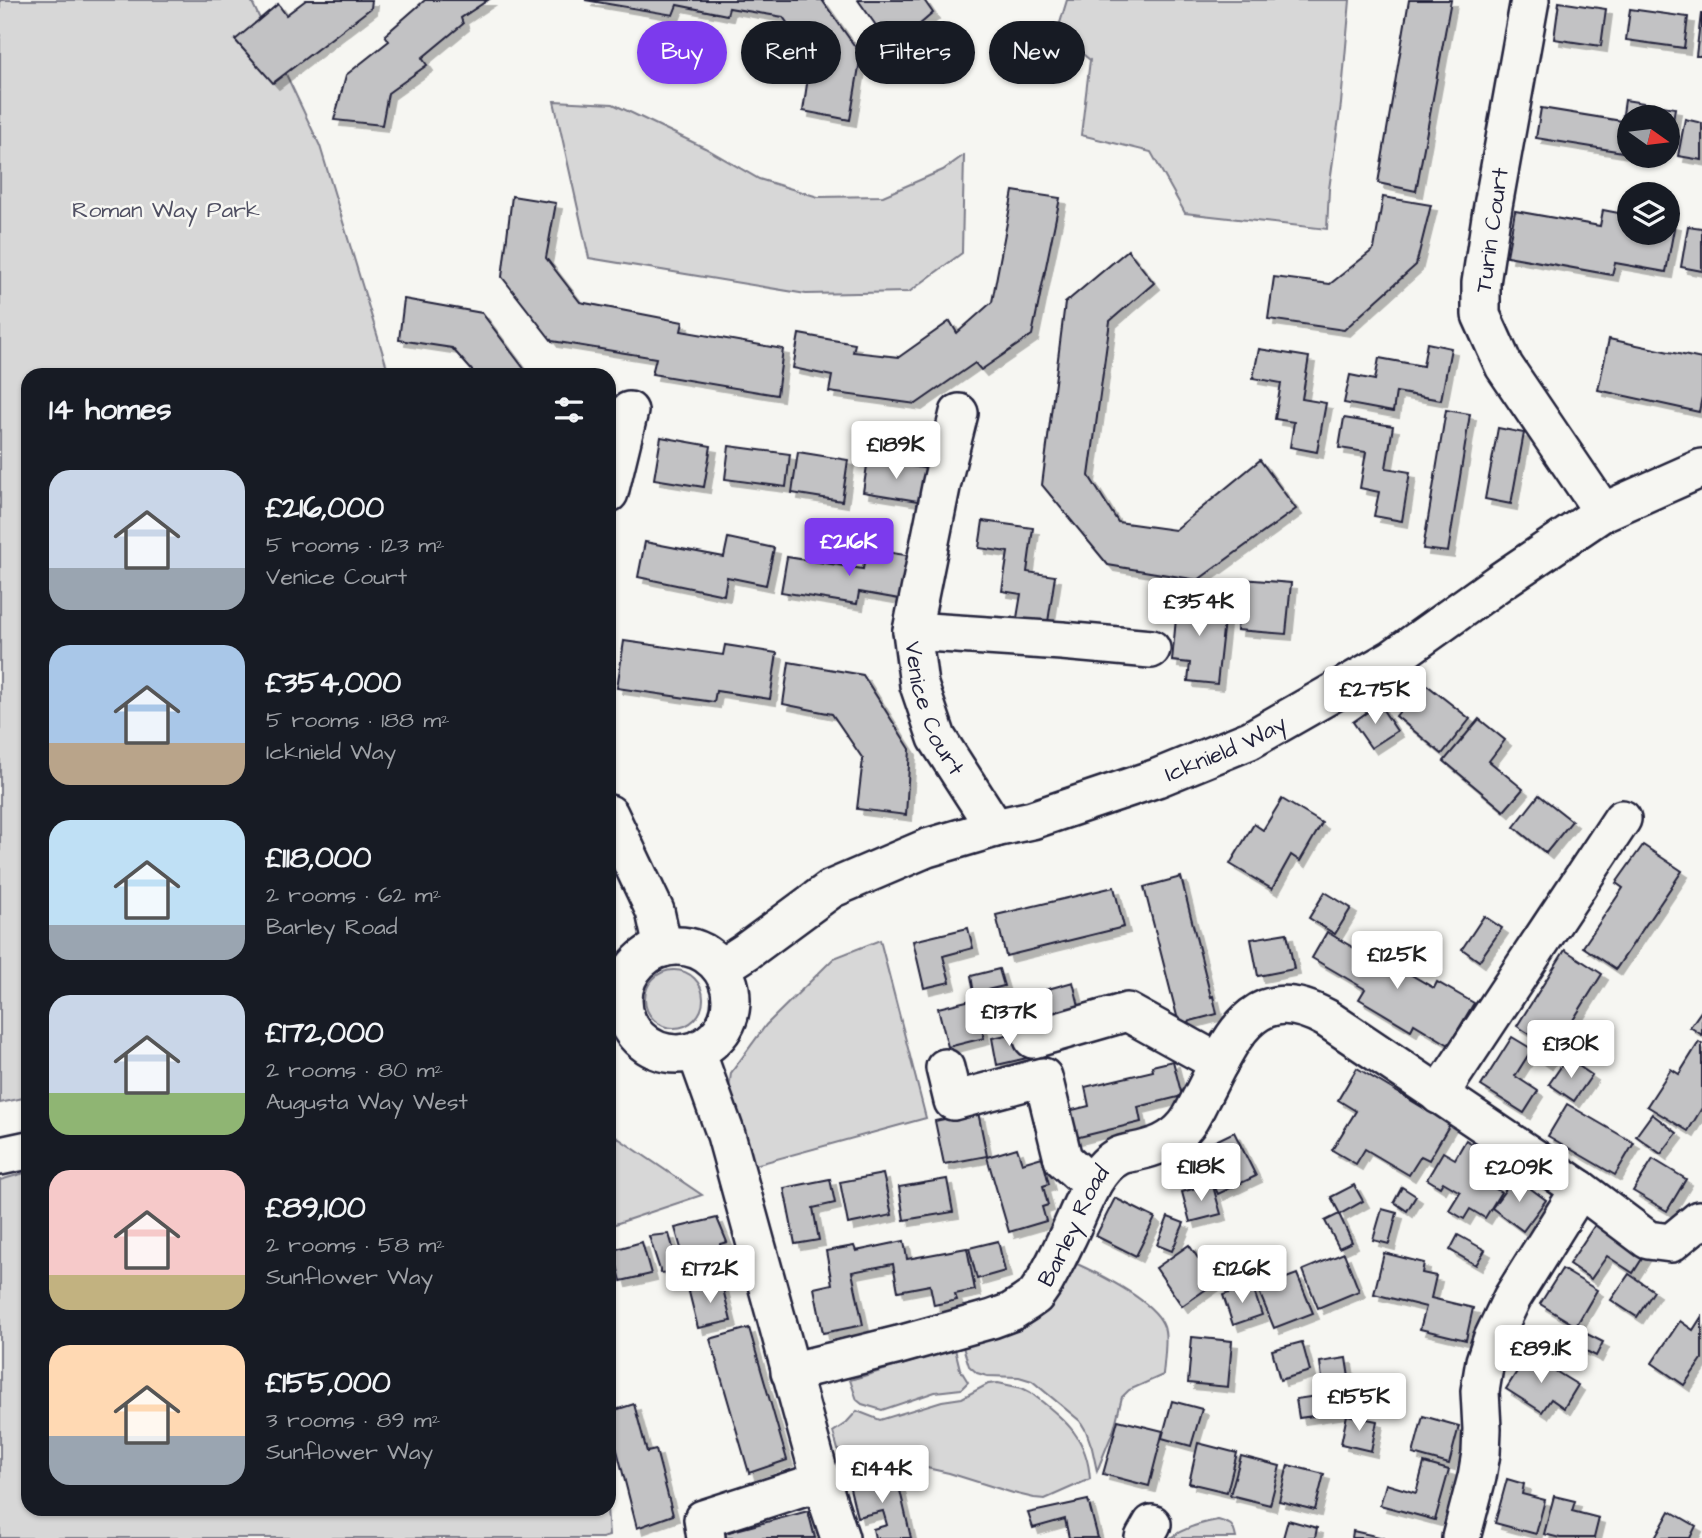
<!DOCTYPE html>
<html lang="en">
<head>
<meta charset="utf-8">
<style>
  body { margin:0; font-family:"Architects Daughter",sans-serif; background:#20242c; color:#f1f3f6; height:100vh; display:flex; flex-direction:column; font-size:26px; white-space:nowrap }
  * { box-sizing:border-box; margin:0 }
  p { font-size:23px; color:#9ea1a6 }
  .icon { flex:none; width:38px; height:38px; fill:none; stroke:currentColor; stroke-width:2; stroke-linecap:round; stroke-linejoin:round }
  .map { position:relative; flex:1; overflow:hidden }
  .side { position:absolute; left:21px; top:368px; width:595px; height:1148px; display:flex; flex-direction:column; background:#171b24; border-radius:21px; box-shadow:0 2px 5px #0004 }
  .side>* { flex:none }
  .banner { position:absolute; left:637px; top:21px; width:665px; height:63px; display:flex; gap:14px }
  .needle { width:46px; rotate:104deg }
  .buttons { position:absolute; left:1617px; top:105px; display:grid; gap:14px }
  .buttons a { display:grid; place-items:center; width:63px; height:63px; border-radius:50%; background:#171b24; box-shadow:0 2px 5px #0004; font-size:35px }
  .price { position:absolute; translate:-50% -60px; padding:0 16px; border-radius:7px; background:#fff; color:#222; font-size:23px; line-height:46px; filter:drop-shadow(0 2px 4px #0008) }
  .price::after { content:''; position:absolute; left:50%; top:42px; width:21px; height:16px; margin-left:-10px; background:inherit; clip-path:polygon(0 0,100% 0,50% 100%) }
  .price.on { background:#7c3aed; color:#fff }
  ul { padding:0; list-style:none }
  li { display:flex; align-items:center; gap:21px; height:175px; padding:0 28px }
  li span { display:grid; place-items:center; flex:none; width:196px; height:140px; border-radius:21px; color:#555 }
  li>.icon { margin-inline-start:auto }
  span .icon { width:84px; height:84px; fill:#fffc; stroke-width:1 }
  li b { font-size:30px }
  h2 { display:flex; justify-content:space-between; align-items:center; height:84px; padding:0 28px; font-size:30px }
  .pill { padding:0 24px; border-radius:32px; background:#171b24; box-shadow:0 2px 5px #0004; font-size:24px; line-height:63px }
  .pill.on { background:#7c3aed; color:#fff }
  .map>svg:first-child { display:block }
</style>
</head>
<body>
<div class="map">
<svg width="1702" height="1538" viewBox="0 0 1702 1538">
  <defs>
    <filter id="shadow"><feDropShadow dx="6" dy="6" stdDeviation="0" flood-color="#0004"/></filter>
  </defs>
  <rect width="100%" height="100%" fill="#f6f6f2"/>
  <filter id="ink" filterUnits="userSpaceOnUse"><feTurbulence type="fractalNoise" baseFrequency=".0143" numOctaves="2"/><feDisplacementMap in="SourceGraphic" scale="14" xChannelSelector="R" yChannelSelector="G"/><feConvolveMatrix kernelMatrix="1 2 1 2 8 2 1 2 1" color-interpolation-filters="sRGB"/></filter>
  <g filter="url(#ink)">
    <!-- green -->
    <g fill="#d7d7d7" stroke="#7c7c89" stroke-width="2">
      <polygon points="0,0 251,0 320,146 389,374 28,374 28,1097 0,1103"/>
      <polygon points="1067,0 1350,0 1341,104 1329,189 1327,229 1185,213 1151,152 1081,135 1090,60 1057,33"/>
      <polygon points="554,101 613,104 705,148 759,179 818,197 883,196 943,170 964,155 962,253 909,292 806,294 589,258"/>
      <polygon points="880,940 926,1118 744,1168 728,1098 731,1073 766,1025 834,958"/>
      <circle cx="674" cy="999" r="29"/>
      <polygon points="609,1132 702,1195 609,1226"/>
      <polygon points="28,1172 28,1508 607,1508 609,1536 602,1538 0,1538 0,1180"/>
      <path d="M1075 1263C1099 1274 1161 1303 1165 1331 1167 1341 1164 1363 1163 1375L1129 1390 1122 1397 1114 1429 1097 1471 1092 1448 1086 1431 1080 1421 1032 1381 1019 1377 987 1376 977 1373 969 1366 963 1347C994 1337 1030 1332 1051 1306 1061 1294 1068 1277 1075 1263Z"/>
      <polygon points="955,1349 960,1369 968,1382 961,1389 935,1392 882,1410 862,1404 857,1400 850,1380"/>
      <path d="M998 1383 1022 1388 1030 1392C1062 1418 1087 1434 1090 1479L1045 1499 1034 1498 1013 1493 949 1473 896 1461 880 1462 844 1471 833 1432 846 1423 857 1411 880 1420 942 1401 962 1398 988 1384Z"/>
      <path d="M1218 1520C1232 1524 1233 1524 1236 1538H1170C1184 1528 1200 1523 1218 1520Z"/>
    </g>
    <!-- building -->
    <g fill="#c2c2c4" stroke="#22223b" stroke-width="2" filter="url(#shadow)">
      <polygon points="306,0 372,0 371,8 273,83 235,40 278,4 286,15"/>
      <polygon points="425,0 488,0 461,18 463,24 422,58 427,65 388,93 382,125 334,120 346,75 389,41 385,35"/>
      <polygon points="585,0 822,0 861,55 850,120 803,111 811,57 783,17 729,8 727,15 677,5 673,15"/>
      <polygon points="858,0 924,0 933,13 892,48"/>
      <polygon points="1409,0 1451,0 1416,191 1378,183"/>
      <polygon points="1559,2 1606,9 1601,46 1554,39"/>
      <polygon points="1630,9 1688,17 1684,48 1626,40"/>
      <polygon points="1701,14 1702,14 1702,56 1696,56"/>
      <polygon points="1625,100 1675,108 1669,147 1668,117 1629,117 1629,141 1624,141 1623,152 1536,138 1541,108 1622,121"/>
      <polygon points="1685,119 1702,123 1702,160 1678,156"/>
      <polygon points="1013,191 1060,198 1032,335 981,370 975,363 916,404 829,392 832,376 793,368 799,334 855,344 853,352 899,357 950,321 957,333 992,302"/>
      <polygon points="512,196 556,203 546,258 580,302 683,322 681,331 783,349 777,395 652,374 656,358 552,341 502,277"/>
      <polygon points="1383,197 1431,205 1416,265 1344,330 1268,319 1274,277 1330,284 1374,249"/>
      <polygon points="1603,210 1629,215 1629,233 1668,233 1668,222 1675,223 1666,272 1615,263 1612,275 1507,256 1515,211 1600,226"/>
      <polygon points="1688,226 1702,228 1702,271 1681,267"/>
      <polygon points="1128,250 1154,283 1110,321 1089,476 1118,522 1175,530 1260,460 1296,509 1198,580 1108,565 1042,485 1065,303"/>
      <polygon points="404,299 482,313 528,374 475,374 452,348 399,340"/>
      <polygon points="1609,339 1702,359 1702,397 1699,412 1598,390"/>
      <polygon points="1427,343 1451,348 1441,400 1396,392 1393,412 1344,403 1350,375 1375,380 1379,358 1423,366"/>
      <polygon points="1259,349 1309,357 1302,399 1326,403 1317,452 1290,447 1294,422 1275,419 1281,383 1253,378"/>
      <polygon points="1446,410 1470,414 1448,552 1423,549"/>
      <polygon points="1344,418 1393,426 1386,468 1410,472 1402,521 1374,516 1379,492 1360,488 1366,452 1339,448"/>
      <polygon points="1498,428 1524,433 1511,504 1485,499"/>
      <polygon points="661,437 711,446 704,487 654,479"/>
      <polygon points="729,446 790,454 786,487 725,479"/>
      <polygon points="798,452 848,460 842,501 792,493"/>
      <polygon points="868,459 929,469 924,502 863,492"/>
      <polygon points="983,521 1033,528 1027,572 1055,576 1048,622 1017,618 1021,594 1002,591 1008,552 979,548"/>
      <polygon points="728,538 774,548 766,585 727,577 724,595 638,577 645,542 724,557"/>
      <polygon points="866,549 912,556 905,600 859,592 857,604 781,592 787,557 863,569"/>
      <polygon points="1241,579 1291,583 1286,634 1237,630"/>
      <polygon points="1178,597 1226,602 1217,684 1188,681 1190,663 1172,661"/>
      <polygon points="624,641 723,655 725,645 777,653 770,699 716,691 714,702 617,688"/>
      <polygon points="789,662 863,675 910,749 906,815 857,809 863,759 832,714 783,704"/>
      <polygon points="1423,682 1470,719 1442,754 1396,716"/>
      <polygon points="1379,704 1397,731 1371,748 1353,722"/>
      <polygon points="1479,719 1505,740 1489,761 1523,789 1504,811 1444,761"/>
      <polygon points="1539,795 1572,821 1546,853 1514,827"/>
      <polygon points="1282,799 1322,823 1300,861 1291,855 1272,889 1230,864 1254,824 1263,830"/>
      <polygon points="1643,845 1682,871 1616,969 1583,947 1623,888 1616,883"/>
      <polygon points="1181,877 1211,997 1213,996 1217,1014 1179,1024 1144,887"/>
      <polygon points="1114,887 1124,927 1006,956 996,915"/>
      <polygon points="1325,892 1351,908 1335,934 1309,918"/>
      <polygon points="1484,916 1502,928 1479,961 1462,949"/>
      <polygon points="968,928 973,948 943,956 950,982 924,988 913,941"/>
      <polygon points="1327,932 1381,964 1384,959 1434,988 1437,982 1474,1003 1449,1045 1414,1024 1411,1030 1359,999 1365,989 1312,958"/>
      <polygon points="1287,933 1294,969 1258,976 1251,939"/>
      <polygon points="1565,950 1602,974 1546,1063 1531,1053 1539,1040 1517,1026"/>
      <polygon points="999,969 1004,986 974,993 971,976"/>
      <polygon points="1073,982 1079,1006 1030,1019 1023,996"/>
      <polygon points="975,999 984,1038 948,1047 938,1008"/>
      <polygon points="1702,1010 1702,1035 1690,1027"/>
      <polygon points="1021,1032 1027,1058 997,1065 992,1038"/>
      <polygon points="1512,1037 1532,1049 1515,1076 1538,1091 1524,1113 1481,1086"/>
      <polygon points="1699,1042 1702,1044 1702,1108 1688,1131 1647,1106 1671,1069 1679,1074"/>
      <polygon points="1567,1058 1592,1075 1574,1101 1549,1084"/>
      <polygon points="1173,1061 1182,1096 1138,1107 1141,1122 1071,1139 1064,1112 1089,1106 1085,1087 1153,1071 1152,1066"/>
      <polygon points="1357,1068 1450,1124 1429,1160 1421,1156 1409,1175 1365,1149 1356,1164 1332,1150 1356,1111 1338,1100"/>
      <polygon points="1567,1104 1634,1143 1615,1175 1548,1136"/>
      <polygon points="978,1112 987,1156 944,1164 935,1121"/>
      <polygon points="1652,1114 1677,1133 1661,1154 1636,1136"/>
      <polygon points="1234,1132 1256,1176 1218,1194 1197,1150"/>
      <polygon points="1466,1140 1503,1162 1489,1185 1501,1192 1485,1218 1470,1209 1464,1219 1449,1210 1460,1192 1443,1182 1440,1187 1427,1179 1443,1152 1455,1159"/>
      <polygon points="1017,1148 1022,1163 1042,1157 1049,1184 1043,1186 1048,1205 1042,1207 1046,1221 1009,1232 987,1157"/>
      <polygon points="1653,1159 1686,1179 1667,1211 1633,1191"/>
      <polygon points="883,1174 892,1215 848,1224 840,1182"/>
      <polygon points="1515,1177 1546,1200 1523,1231 1492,1208"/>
      <polygon points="830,1179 835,1203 813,1208 819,1240 795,1244 784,1188"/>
      <polygon points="947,1179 953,1212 904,1220 899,1187"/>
      <polygon points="1212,1183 1221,1214 1190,1222 1182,1192"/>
      <polygon points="1354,1185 1363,1201 1340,1214 1331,1197"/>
      <polygon points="1402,1187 1416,1196 1407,1211 1394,1202"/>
      <polygon points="1115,1198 1155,1218 1136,1256 1096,1236"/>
      <polygon points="1382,1209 1397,1213 1389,1244 1373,1240"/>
      <polygon points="1339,1214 1352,1242 1339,1248 1325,1221"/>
      <polygon points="1168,1217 1184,1223 1172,1251 1157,1245"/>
      <polygon points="717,1218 727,1242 720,1244 721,1258 708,1263 706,1255 685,1262 675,1228"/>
      <polygon points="1597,1222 1645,1254 1633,1273 1607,1256 1591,1279 1569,1264"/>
      <polygon points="669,1234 680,1271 661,1273 649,1236"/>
      <polygon points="1458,1235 1485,1250 1476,1265 1450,1250"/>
      <polygon points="904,1241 907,1259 967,1248 975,1290 955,1294 957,1300 934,1305 930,1285 898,1291 893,1264 852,1272 863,1325 823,1333 814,1288 832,1284 826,1251 854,1246 856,1251"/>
      <polygon points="998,1241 1005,1271 977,1279 969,1248"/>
      <polygon points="642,1242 651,1274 621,1281 613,1250"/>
      <polygon points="1189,1245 1215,1283 1182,1306 1156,1268"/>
      <polygon points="1344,1253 1359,1291 1318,1308 1303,1270"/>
      <polygon points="1384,1253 1424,1263 1422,1273 1436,1276 1431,1298 1473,1308 1466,1340 1420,1329 1426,1307 1374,1294"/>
      <polygon points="1562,1269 1597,1290 1576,1326 1540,1304"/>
      <polygon points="1269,1271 1273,1283 1297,1274 1313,1313 1274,1328 1253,1277"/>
      <polygon points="1629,1274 1654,1291 1637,1317 1611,1300"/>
      <polygon points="721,1281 731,1321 698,1328 688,1288"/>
      <polygon points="1252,1285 1262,1315 1233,1325 1223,1295"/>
      <polygon points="1702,1316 1702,1359 1684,1385 1652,1363 1680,1321 1693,1330"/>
      <polygon points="749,1328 787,1460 749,1473 710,1339"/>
      <polygon points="1575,1328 1603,1342 1596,1356 1568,1342"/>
      <polygon points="1192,1337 1232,1341 1228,1387 1188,1383"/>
      <polygon points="1302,1342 1310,1371 1280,1380 1272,1350"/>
      <polygon points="1528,1354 1578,1385 1564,1408 1551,1399 1542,1412 1506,1389"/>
      <polygon points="1346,1358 1354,1410 1299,1418 1296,1399 1324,1395 1320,1362"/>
      <polygon points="1172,1401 1202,1409 1191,1446 1162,1438"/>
      <polygon points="634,1404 647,1452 656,1450 673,1515 637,1528 609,1419 609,1412"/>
      <polygon points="1347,1415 1377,1421 1371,1451 1341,1444"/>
      <polygon points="1423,1416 1459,1426 1449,1464 1413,1454"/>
      <polygon points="1118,1420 1163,1431 1149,1486 1103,1474"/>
      <polygon points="1198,1443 1237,1453 1227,1492 1189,1483"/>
      <polygon points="1241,1456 1280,1466 1270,1505 1230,1495"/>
      <polygon points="1424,1463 1449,1470 1435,1520 1380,1505 1386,1484 1416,1493"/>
      <polygon points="1288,1465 1324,1474 1315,1510 1279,1501"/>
      <polygon points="896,1473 911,1538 875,1538 873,1529 887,1525 883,1511 857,1517 849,1484"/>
      <polygon points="1507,1479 1524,1484 1522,1494 1545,1500 1536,1534 1495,1523"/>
      <polygon points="1554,1496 1575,1501 1572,1511 1599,1518 1594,1538 1560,1538 1544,1534"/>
      <polygon points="1088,1500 1098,1538 1069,1538 1065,1519 1033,1528 1028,1513"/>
      <polygon points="808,1511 815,1538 726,1538 725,1533"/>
      <polygon points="1670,1511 1696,1526 1690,1538 1655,1538"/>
      <polygon points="1288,1520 1317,1528 1315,1538 1283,1538"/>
      <polygon points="1353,1531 1384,1538 1352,1538"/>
    </g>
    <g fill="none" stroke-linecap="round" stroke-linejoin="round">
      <!-- minor casing -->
      <g stroke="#22223b" stroke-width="42">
        <g id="minor">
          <polyline points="1530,0 1491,217 1481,283 1481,315 1504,366 1603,512"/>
          <path id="s1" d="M959 413 942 482 912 631 919 685 937 738 995 828"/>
          <polyline points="609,493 629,411"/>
          <polyline points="912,631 1062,641 1151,649"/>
          <polyline points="609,814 655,911 663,948"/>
          <circle cx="677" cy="1000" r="54"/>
          <path id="s2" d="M721 968 747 951 831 889 927 848 995 828 1032 820 1157 778 1250 740 1392 659 1501 581 1603 512 1702 468"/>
          <polyline points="1033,1039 1127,1012 1219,1063"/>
          <polyline points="696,1051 726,1135 821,1481 840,1538"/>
          <polyline points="945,1068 953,1101 1043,1077 1063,1159 1092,1185"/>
          <polyline points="1439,1095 1622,819"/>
          <polyline points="0,1156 28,1150"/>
          <path id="s3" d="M790 1372 899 1345 992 1319 1011 1312 1025 1303 1035 1296 1044 1283C1052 1269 1059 1255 1066 1240 1079 1215 1092 1169 1119 1156 1123 1154 1129 1153 1134 1152 1154 1148 1172 1142 1185 1126 1192 1118 1196 1107 1201 1098 1230 1043 1251 977 1326 1018L1580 1189 1648 1240 1671 1243 1699 1220 1702 1222"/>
          <polyline points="706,1538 703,1519 821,1481"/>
          <polyline points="1144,1538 1152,1524"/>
          <polyline points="1461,1538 1477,1477 1481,1453 1482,1429 1480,1391 1485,1361 1492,1340 1512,1298 1580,1189"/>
        </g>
      </g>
      <!-- minor -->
      <use href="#minor" stroke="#f6f6f2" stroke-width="37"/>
    </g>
  </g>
  <g text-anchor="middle" stroke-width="5" stroke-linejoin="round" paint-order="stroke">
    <!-- park labels -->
    <g font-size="23" fill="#4f4f62" stroke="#f6f6f2">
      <text x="166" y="217">Roman Way Park</text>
    </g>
    <!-- street labels -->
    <g font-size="23" fill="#22223b" stroke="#f6f6f2">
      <text transform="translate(1491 230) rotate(-82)" y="8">Turin Court</text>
      <text dy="8" stroke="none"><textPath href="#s1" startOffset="304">Venice Court</textPath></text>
      <text dy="8" stroke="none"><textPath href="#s2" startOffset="555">Icknield Way</textPath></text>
      <text dy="8" stroke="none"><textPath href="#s3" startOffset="338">Barley Road</textPath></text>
    </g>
  </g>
</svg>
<div class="buttons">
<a><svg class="needle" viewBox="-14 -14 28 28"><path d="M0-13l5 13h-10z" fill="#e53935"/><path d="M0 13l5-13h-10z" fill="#9ea1a6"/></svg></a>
<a><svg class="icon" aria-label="layers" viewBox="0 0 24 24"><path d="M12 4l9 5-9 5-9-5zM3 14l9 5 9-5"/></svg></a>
</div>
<b class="price" style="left:896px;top:481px">£189K</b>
<b class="price on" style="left:849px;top:578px">£216K</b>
<b class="price" style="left:1199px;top:638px">£354K</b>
<b class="price" style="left:1375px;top:726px">£275K</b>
<b class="price" style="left:1397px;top:991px">£125K</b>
<b class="price" style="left:1009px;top:1048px">£137K</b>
<b class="price" style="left:1571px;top:1080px">£130K</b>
<b class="price" style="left:1201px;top:1203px">£118K</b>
<b class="price" style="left:1519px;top:1204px">£209K</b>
<b class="price" style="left:710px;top:1305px">£172K</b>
<b class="price" style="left:1242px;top:1305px">£126K</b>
<b class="price" style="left:1541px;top:1385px">£89.1K</b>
<b class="price" style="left:1359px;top:1433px">£155K</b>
<b class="price" style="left:882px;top:1505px">£144K</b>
<div class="banner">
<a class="pill on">Buy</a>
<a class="pill">Rent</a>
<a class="pill">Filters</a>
<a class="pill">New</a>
</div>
<section class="side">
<h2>14 homes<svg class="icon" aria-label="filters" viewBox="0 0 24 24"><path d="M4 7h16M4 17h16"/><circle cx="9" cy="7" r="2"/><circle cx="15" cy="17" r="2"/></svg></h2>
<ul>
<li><span style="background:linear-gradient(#c9d6e8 70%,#9aa5b1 0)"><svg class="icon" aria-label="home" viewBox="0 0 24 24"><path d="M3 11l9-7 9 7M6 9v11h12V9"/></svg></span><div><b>£216,000</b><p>5 rooms · 123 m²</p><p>Venice Court</p></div></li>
<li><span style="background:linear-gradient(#a9c7e8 70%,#b9a48a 0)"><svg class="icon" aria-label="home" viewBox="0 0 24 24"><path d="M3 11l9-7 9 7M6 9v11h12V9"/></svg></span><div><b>£354,000</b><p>5 rooms · 188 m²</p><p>Icknield Way</p></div></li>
<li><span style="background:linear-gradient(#bfe0f5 75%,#9aa5b1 0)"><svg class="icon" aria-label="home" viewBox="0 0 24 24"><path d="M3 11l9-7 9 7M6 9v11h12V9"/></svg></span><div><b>£118,000</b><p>2 rooms · 62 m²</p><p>Barley Road</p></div></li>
<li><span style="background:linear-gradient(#c9d6e8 70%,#8fb573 0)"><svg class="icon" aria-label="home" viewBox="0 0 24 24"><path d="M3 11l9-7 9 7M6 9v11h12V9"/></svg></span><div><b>£172,000</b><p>2 rooms · 80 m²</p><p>Augusta Way West</p></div></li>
<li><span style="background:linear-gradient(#f6c9c9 75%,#c2b280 0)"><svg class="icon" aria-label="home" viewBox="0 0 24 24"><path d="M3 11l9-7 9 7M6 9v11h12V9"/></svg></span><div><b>£89,100</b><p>2 rooms · 58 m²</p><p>Sunflower Way</p></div></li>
<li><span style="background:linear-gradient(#ffd9b3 65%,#9aa5b1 0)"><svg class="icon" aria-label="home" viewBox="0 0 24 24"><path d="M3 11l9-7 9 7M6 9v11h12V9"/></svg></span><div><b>£155,000</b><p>3 rooms · 89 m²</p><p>Sunflower Way</p></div></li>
</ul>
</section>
</div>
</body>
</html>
